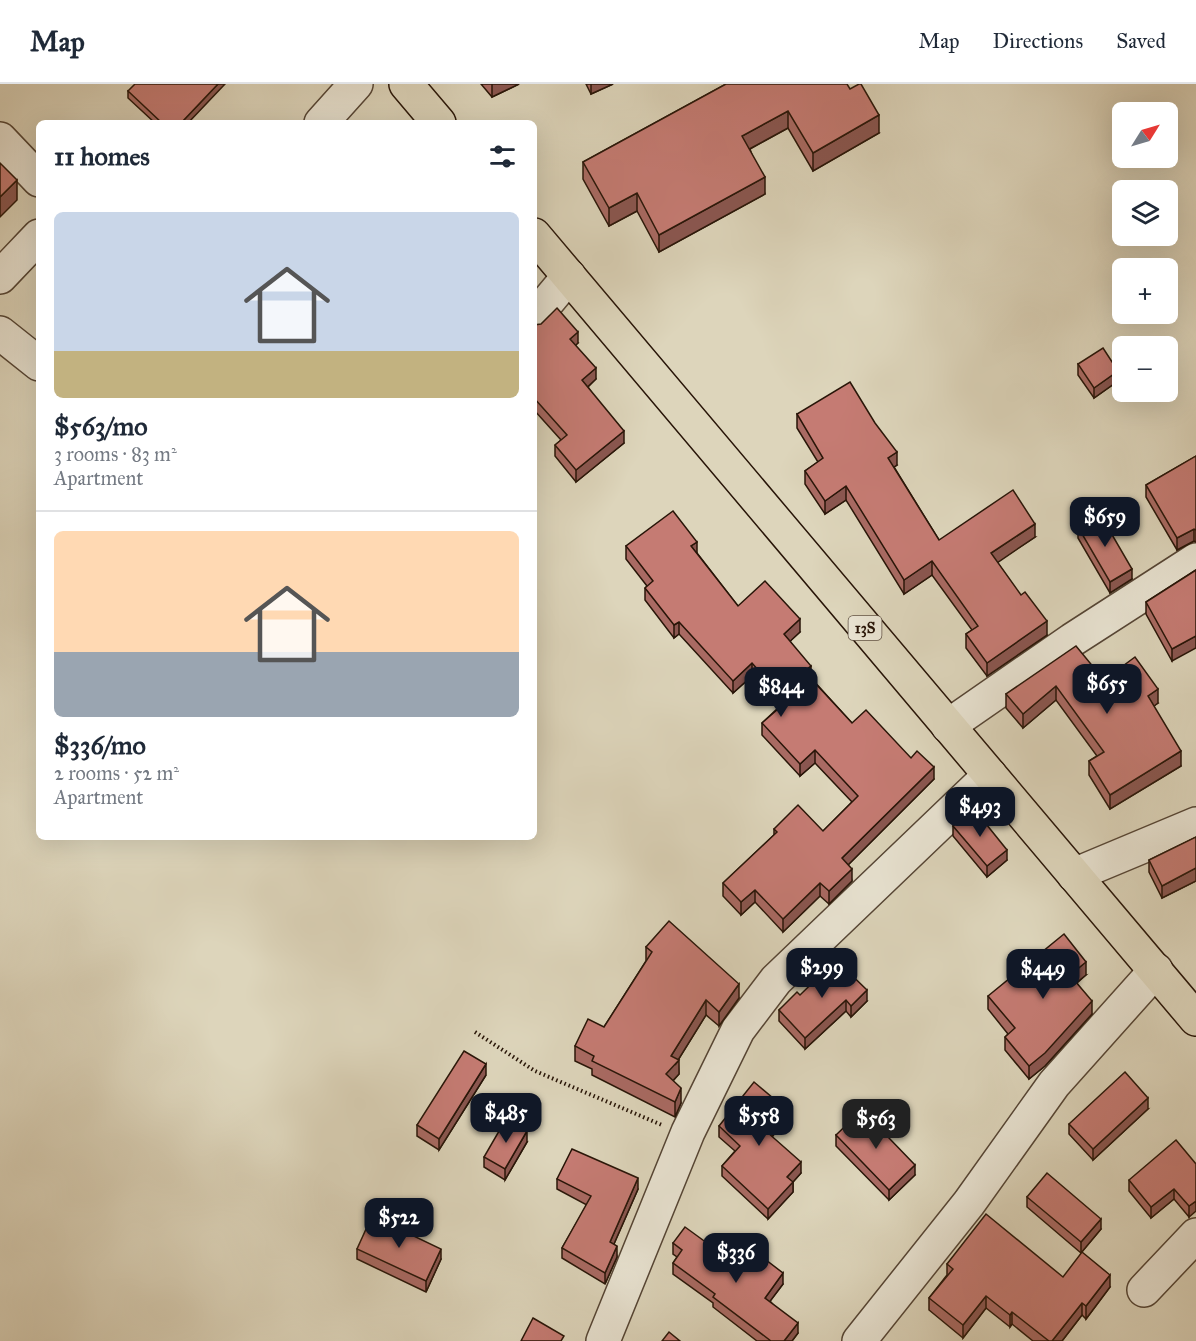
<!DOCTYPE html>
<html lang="en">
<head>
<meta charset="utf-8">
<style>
  body { margin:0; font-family:"IM FELL Great Primer",serif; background:#f2f2f3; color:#1f2937; height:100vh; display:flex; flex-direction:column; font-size:22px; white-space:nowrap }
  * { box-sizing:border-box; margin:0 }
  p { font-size:20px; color:#747a83 }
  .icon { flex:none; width:33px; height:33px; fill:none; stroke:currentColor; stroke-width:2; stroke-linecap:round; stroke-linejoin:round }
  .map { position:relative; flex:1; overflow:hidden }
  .details { position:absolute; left:36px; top:36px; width:501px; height:720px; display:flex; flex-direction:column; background:#fff; border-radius:9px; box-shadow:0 6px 24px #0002 }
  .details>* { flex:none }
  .needle { width:39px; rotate:53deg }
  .controls { position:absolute; left:1112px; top:18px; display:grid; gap:12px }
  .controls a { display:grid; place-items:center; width:66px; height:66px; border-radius:9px; background:#fff; box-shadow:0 6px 24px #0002; font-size:30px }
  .price { position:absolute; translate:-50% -51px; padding:0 14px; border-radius:12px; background:#111827; color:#fff; font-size:20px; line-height:39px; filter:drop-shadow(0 2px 3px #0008) }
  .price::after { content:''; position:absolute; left:50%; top:36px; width:18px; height:14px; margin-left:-9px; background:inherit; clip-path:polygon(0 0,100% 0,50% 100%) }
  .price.active { background:#222; color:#fff }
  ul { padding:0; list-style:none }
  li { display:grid; align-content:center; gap:12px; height:318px; padding:0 18px }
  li+li { border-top:2px solid #e0e1e3 }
  li span { display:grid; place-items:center; height:186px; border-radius:9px; color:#555 }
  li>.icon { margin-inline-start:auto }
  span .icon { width:108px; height:108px; fill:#fffc; stroke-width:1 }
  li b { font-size:26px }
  h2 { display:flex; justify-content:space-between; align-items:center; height:72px; padding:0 18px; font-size:26px }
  header { display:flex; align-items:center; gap:36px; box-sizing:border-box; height:84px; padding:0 30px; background:#fff; border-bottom:2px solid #e0e1e3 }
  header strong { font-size:28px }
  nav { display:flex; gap:33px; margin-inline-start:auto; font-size:21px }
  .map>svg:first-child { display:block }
</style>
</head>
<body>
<header>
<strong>Map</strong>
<nav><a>Map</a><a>Directions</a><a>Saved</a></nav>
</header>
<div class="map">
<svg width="1196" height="1257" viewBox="0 0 1196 1257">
  <rect width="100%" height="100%" fill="#ddd5bb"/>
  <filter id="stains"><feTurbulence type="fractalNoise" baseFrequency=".00333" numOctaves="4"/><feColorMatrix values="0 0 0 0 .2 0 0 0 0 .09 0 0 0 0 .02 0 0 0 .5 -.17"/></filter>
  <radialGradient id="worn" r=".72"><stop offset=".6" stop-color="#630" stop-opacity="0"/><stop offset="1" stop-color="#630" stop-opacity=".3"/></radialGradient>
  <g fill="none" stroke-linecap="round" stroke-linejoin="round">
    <!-- minor casing -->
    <g stroke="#554535" stroke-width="36">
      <g id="minor">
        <polyline points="321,39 356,0"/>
        <polyline points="0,55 39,96"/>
        <polyline points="0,193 39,152"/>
        <polyline points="534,234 569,192"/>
        <polyline points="0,249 39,280"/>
        <polyline points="948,642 1072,556 1196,476"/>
        <polyline points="1074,791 1196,740"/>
        <polyline points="1144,1206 1196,1151"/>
        <polyline points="603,1257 688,1048 738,946 776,896 990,691"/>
        <polyline points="859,1257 969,1119 1054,1000 1156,886"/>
      </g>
    </g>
    <!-- highway casing -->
    <g stroke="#281508" stroke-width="36">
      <g id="highway">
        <polyline points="406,0 439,39"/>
        <polyline points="534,151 1196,935"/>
      </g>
    </g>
    <!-- path -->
    <polyline stroke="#281508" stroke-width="4" stroke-dasharray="1.5 3" stroke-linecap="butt" points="475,948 535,987 662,1041"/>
    <!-- minor -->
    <use href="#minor" stroke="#e9e4d3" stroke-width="33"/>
    <!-- highway -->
    <use href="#highway" stroke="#ddd5bb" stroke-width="33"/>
  </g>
  <!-- wall -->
  <g fill="#a96a63" stroke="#281508" stroke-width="1.5">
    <polygon points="481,0 519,0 492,13"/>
    <polygon points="586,0 613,0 591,10"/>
    <polygon points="726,0 879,49 813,87 788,44 750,65 765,110 659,168 637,127 609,142 583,95 583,78"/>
    <polygon points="128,7 188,39 155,39 128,14"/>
    <polygon points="534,241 578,259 575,261 596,295 588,303 624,359 576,398 555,372 555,361 561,356 534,326"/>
    <polygon points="1078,280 1118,297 1094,314 1078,291"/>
    <polygon points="797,330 897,381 894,383 939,456 1035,453 997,478 1047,551 987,592 966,564 966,550 972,546 932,491 904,510 846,416 825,430 805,400 805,387 818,378 797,344"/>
    <polygon points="1196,372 1196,458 1194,457 1177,466 1146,413 1146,401"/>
    <polygon points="1078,443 1132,495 1110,509 1078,454"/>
    <polygon points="626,462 697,469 738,522 800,548 790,557 811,594 852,639 911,674 934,695 848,781 852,797 829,820 820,812 783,848 755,818 741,831 723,812 723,799 774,751 774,745 823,747 852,718 815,679 800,692 762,651 762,639 779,623 752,592 733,609 679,550 674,554 645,516 645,504 647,502 626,475"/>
    <polygon points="1196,486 1172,577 1146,530 1146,518"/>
    <polygon points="1104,596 1158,619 1153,622 1181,682 1110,725 1089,691 1089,677 1097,672 1056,616 1023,644 1006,624 1006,610"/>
    <polygon points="953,742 1007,776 987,793 953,752"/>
    <polygon points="1196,753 1196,797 1162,814 1149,788 1149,776"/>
    <polygon points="646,863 739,914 719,942 706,931 678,976 679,990 673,997 681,1019 675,1033 592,991 592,985 575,977 575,962 604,943 646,877"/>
    <polygon points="1086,891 1077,899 1092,930 1045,982 1029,995 1005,966 1005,953 1008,950 988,925 988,912"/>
    <polygon points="800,911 867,917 851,933 846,927 805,965 779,937 779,926"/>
    <polygon points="486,991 439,1066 417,1052 417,1041"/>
    <polygon points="1148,1025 1093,1076 1069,1050 1069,1040"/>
    <polygon points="786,1035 772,1053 801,1089 793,1098 793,1108 768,1135 722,1092 722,1082 735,1067 719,1053 719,1042"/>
    <polygon points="836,1051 915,1091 889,1116 836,1062"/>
    <polygon points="527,1058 505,1096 484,1083 484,1073"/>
    <polygon points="1196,1080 1189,1133 1174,1115 1151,1134 1129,1107 1129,1096"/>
    <polygon points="557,1095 638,1105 614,1160 617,1173 605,1200 562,1174 562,1164 587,1121 557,1105"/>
    <polygon points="1027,1113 1101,1145 1081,1169 1027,1123"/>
    <polygon points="673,1159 740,1183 783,1200 770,1217 798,1249 792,1257 757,1257 713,1223 713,1219 673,1190 673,1179 677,1173 673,1170"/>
    <polygon points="357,1165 441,1175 426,1208 357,1175"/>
    <polygon points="947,1180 1063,1193 1110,1203 1086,1235 1082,1231 1062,1257 1033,1257 1012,1240 1010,1243 986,1224 963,1254 929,1226 929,1214 947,1191"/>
  </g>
  <!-- shaded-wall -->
  <g fill="#8a5650" stroke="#281508" stroke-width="1.5">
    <polygon points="218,0 225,0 188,39 181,39"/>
    <polygon points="492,0 519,0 492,13"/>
    <polygon points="591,0 613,0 591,10"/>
    <polygon points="788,27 788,44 742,69 742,52"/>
    <polygon points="879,31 879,49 813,87 813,69"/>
    <polygon points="765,93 765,110 659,168 659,151"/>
    <polygon points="17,96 17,116 0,133 0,113"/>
    <polygon points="637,109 637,127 609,142 609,124"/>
    <polygon points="578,248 578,259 570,267 570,255"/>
    <polygon points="596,284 596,295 582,308 582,296"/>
    <polygon points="1118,287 1118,297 1094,314 1094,304"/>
    <polygon points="624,347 624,359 576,398 576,386"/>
    <polygon points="897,368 897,381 888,387 888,374"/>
    <polygon points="846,402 846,416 825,430 825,417"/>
    <polygon points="1035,440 1035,453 991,483 991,469"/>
    <polygon points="1194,445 1194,457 1177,466 1177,454"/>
    <polygon points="697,458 697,470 691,462"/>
    <polygon points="932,477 932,491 904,510 904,496"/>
    <polygon points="1132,485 1132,495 1110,509 1110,498"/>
    <polygon points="800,535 800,548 784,563 784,550"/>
    <polygon points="1047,537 1047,551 987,592 987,579"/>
    <polygon points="679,538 679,550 674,554 674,541"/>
    <polygon points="1196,552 1196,564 1172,577 1172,565"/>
    <polygon points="752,579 752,592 733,609 733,597"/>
    <polygon points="811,582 811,594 804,587"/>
    <polygon points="1056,602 1056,616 1023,644 1023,630"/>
    <polygon points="1158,605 1158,619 1148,627 1148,612"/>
    <polygon points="815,666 815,679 800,692 800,680"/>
    <polygon points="1181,667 1181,682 1110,725 1110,711"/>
    <polygon points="934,683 934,695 842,787 842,774"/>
    <polygon points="1007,766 1007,776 987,793 987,782"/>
    <polygon points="1196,784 1196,797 1162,814 1162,802"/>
    <polygon points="852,785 852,797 829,820 829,807"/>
    <polygon points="820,799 820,812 783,848 783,835"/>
    <polygon points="755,806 755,818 741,831 741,818"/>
    <polygon points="1086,878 1086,891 1070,904 1070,891"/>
    <polygon points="739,900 739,914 719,942 719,928"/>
    <polygon points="867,906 867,917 851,933 851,922"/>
    <polygon points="706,916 706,931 675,981 679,976 679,990 666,1004 666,990 671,972"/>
    <polygon points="846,916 846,927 805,965 805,954"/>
    <polygon points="1092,917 1092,930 1045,982 1029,995 1029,982"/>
    <polygon points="486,980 486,991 439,1066 439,1055"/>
    <polygon points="681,1004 681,1019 675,1033 675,1018"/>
    <polygon points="1148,1014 1148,1025 1093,1076 1093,1065"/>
    <polygon points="786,1025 786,1035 767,1059 767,1048"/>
    <polygon points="527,1047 527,1058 505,1096 505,1085"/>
    <polygon points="801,1078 801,1089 793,1098 793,1108 768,1135 768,1125 787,1093"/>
    <polygon points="915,1081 915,1091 889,1116 889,1106"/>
    <polygon points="638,1094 638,1105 610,1169 610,1158"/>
    <polygon points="1174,1105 1174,1115 1151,1134 1151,1123"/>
    <polygon points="1196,1117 1196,1127 1189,1133 1189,1122"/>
    <polygon points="1101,1135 1101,1145 1081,1169 1081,1158"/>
    <polygon points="617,1162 617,1173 605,1200 605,1189"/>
    <polygon points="441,1165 441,1175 426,1208 426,1197"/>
    <polygon points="783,1189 783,1200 765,1224 765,1214"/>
    <polygon points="1110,1191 1110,1203 1086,1235 1086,1222"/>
    <polygon points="986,1212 986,1224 963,1254 963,1241"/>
    <polygon points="1082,1219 1082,1231 1062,1257 1052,1257"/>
    <polygon points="1012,1228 1012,1240 1010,1243 1010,1231"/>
    <polygon points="798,1239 798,1249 792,1257 784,1257"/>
  </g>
  <!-- building -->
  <g fill="#c57b73" stroke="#281508" stroke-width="1.5">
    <polygon points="135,0 218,0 181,39 162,39 128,7"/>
    <polygon points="726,0 847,0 850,5 859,0 861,0 879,31 813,69 788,27 742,52 765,93 659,151 637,109 609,124 583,78"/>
    <polygon points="0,79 17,96 0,113"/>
    <polygon points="557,224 578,248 570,255 596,284 582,296 624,347 576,386 555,361 567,351 534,314 534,241 541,240"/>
    <polygon points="1103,264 1118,287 1094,304 1078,280"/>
    <polygon points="850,298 875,339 897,368 888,374 939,456 1013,406 1035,440 991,469 1021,511 1025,508 1047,537 987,579 966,550 978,542 932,477 904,496 846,402 825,417 805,387 823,374 797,330"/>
    <polygon points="1196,372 1196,446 1194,445 1177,454 1146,401"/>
    <polygon points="673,427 697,458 691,462 738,522 765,497 800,535 784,550 811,582 804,587 852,639 866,626 911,674 917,667 934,683 842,774 852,785 829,807 820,799 783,835 755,806 741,818 723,799 777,748 774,745 798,721 823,747 858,712 815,666 800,680 762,639 786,618 752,579 733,597 679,538 674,541 645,504 653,497 626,462"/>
    <polygon points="1100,430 1132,485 1110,498 1078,443"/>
    <polygon points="1196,486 1196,552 1172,565 1146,518"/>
    <polygon points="1076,562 1104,596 1135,573 1158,605 1148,612 1181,667 1110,711 1089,677 1104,668 1056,602 1023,630 1006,610"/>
    <polygon points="974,725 1007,766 987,782 953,742"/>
    <polygon points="1196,753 1196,784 1162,802 1149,776"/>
    <polygon points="669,837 739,900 719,928 706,916 671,972 679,976 666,990 681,1004 675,1018 592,977 594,972 575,962 588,935 604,943 652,868 646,863"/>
    <polygon points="1064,850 1086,878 1070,891 1092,917 1045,969 1029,982 1005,953 1015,944 988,912"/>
    <polygon points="836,876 867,906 851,922 846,916 805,954 779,926 797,908 800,911"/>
    <polygon points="464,967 486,980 439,1055 417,1041"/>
    <polygon points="1125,988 1148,1014 1093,1065 1069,1040"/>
    <polygon points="754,998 786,1025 767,1048 801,1078 787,1093 793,1098 768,1125 722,1082 740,1062 719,1042"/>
    <polygon points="862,1026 915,1081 889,1106 836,1051"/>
    <polygon points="506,1035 527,1047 505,1085 484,1073"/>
    <polygon points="1176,1056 1196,1080 1196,1117 1189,1122 1174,1105 1151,1123 1129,1096"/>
    <polygon points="572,1065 638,1094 610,1158 617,1162 605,1189 562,1164 591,1112 557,1095"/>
    <polygon points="1047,1089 1101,1135 1081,1158 1027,1113"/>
    <polygon points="986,1130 1063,1193 1082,1168 1110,1191 1086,1222 1082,1219 1052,1257 1049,1257 1012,1228 1010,1231 986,1212 963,1241 929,1214 953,1185 947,1180"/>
    <polygon points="372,1132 441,1165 426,1197 357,1165"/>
    <polygon points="685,1143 740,1183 753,1166 783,1189 765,1214 798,1239 784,1257 771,1257 713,1213 715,1210 673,1179 682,1166 673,1159"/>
    <polygon points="533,1234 564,1252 561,1257 521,1257"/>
    <polygon points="669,1248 680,1257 662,1257"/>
  </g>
  <g text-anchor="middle" stroke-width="4.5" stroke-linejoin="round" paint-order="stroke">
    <!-- shield labels -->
    <rect fill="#e9e4d3" stroke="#625345" stroke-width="1.5" x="848.5" y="532" width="33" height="24" rx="4.5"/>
    <g font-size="15" font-weight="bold" fill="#281508">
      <text x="865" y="549">13S</text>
    </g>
  </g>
  <rect width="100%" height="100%" filter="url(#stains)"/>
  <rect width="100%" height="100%" fill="url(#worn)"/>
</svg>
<div class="controls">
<a><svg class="needle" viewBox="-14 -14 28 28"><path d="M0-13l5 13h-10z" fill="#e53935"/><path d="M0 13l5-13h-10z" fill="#747a83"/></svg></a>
<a><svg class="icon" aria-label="layers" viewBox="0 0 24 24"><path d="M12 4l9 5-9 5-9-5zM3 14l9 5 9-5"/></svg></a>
<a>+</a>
<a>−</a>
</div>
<b class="price" style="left:1105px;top:464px">$659</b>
<b class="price" style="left:1107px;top:631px">$655</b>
<b class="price" style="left:781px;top:634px">$844</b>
<b class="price" style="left:980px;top:754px">$493</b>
<b class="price" style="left:822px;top:915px">$299</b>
<b class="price" style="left:1043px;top:916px">$449</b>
<b class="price" style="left:506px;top:1060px">$485</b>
<b class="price" style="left:759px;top:1063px">$558</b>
<b class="price active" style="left:876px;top:1066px">$563</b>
<b class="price" style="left:399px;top:1165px">$522</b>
<b class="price" style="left:736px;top:1200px">$336</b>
<section class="details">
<h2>11 homes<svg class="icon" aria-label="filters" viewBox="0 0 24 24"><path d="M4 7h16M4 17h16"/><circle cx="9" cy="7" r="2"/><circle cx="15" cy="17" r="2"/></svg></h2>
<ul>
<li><span style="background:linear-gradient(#c9d6e8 75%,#c2b280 0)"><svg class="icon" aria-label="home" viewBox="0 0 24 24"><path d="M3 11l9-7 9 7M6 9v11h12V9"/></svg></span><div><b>$563/mo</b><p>3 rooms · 83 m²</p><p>Apartment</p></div></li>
<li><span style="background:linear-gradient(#ffd9b3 65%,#9aa5b1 0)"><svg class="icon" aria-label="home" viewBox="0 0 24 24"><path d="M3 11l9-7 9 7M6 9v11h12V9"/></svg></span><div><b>$336/mo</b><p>2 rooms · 52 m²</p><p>Apartment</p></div></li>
</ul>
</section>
</div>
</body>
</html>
